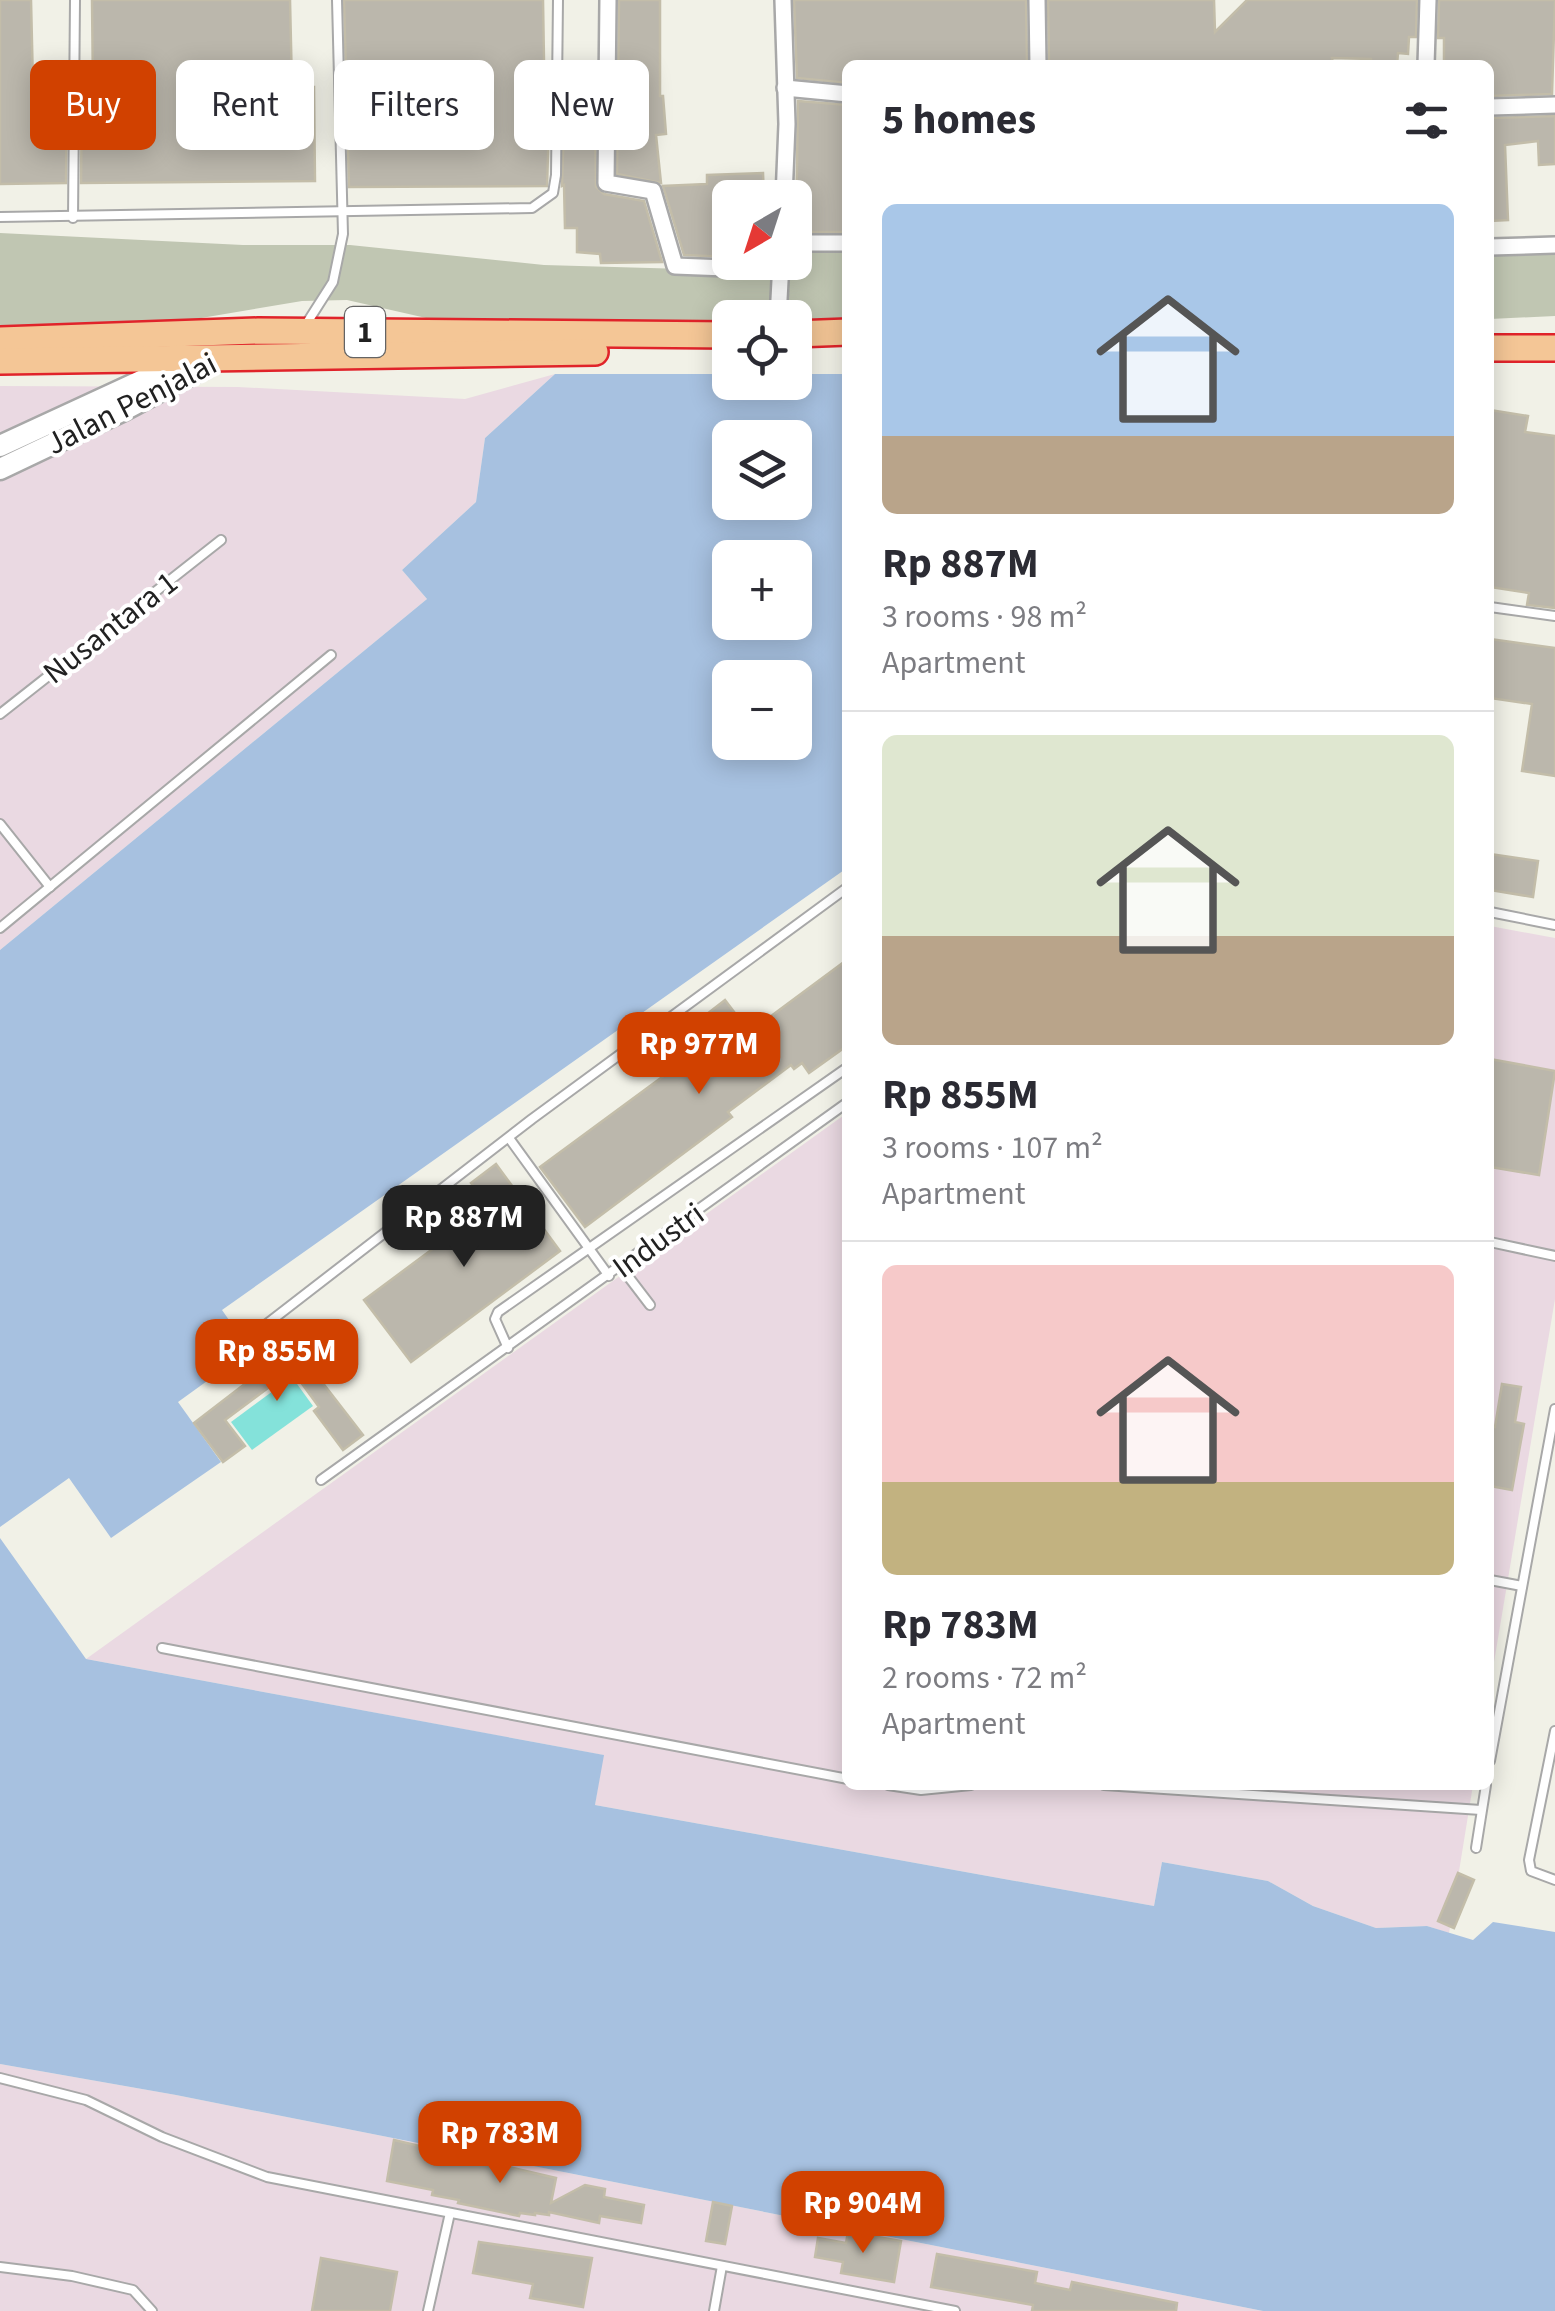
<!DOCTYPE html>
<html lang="en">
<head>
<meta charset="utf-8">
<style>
  body { margin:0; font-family:"Source Sans 3",sans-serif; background:#f2f2f3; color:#2b2b33; height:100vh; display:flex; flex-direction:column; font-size:38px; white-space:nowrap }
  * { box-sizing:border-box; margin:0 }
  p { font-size:32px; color:#7c7c81 }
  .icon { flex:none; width:55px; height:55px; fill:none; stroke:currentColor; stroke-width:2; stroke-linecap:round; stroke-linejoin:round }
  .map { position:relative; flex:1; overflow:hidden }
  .panel { position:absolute; left:842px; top:60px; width:652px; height:1730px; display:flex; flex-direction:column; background:#fff; border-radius:15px; box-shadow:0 5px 25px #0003 }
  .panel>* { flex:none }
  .hud { position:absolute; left:30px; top:60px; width:662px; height:90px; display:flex; gap:20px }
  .needle { width:65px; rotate:219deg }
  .fabs { position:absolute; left:712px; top:180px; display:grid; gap:20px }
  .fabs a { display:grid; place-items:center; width:100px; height:100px; border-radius:15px; background:#fff; box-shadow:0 5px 25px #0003; font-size:50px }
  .price { position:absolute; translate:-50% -85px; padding:0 22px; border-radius:20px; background:#d14100; color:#fff; font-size:32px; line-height:65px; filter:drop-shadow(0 2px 5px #0008) }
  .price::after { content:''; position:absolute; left:50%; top:60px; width:30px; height:22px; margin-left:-15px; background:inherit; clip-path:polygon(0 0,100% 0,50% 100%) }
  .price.current { background:#222; color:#fff }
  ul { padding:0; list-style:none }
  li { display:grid; align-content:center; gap:20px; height:530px; padding:0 40px }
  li+li { border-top:2px solid #e1e1e2 }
  li span { display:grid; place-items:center; height:310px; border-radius:15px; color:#555 }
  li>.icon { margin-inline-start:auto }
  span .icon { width:180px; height:180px; fill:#fffc; stroke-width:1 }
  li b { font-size:42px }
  h2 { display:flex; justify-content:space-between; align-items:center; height:120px; padding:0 40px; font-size:42px }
  .pill { padding:0 35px; border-radius:15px; background:#fff; box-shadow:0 5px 25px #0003; font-size:35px; line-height:90px }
  .pill.current { background:#d14100; color:#fff }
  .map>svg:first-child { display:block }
</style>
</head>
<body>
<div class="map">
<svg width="1555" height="2311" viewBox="0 0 1555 2311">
  <rect width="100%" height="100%" fill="#f1f1e7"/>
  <!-- industrial -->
  <g fill="#ead9e2">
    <polygon points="555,374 485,438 476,502 402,570 427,599 0,950 0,386 238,387 465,399"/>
    <polygon points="1490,926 1555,938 1555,1299 1490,1686"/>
    <polygon points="847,1113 848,1785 1473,1785 1449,1933 1427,1926 1376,1928 1313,1906 1268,1881 1162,1862 1154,1906 595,1805 603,1755 86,1659"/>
    <polygon points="0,2064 176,2095 1263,2311 0,2311"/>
  </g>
  <!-- construction -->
  <g fill="#c0c6b2">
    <polygon points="0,233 243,245 350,245 544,265 788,272 788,263 795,262 795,247 847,246 847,322 795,322 795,318 730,318 730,323 435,320 347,300 302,301 142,328 0,328"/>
    <polygon points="1555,248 1555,316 1490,319 1490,250"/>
  </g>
  <!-- pitch -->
  <polygon fill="#84e2da" points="292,1377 313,1406 252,1450 231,1422"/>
  <!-- water -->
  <g fill="#a7c1e0" fill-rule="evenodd">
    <path d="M555 374H730V382H795V374H847V868L222 1310 250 1350 178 1402 221 1462 111 1538 69 1478 0 1527V950L427 599 402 570 476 502 485 438ZM730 438H795V502H730ZM730 558H795V622H730ZM730 678H795V742H730Z"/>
    <polygon points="0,1538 86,1659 604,1755 595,1805 1154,1906 1162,1862 1268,1881 1313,1906 1376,1928 1427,1926 1473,1940 1493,1922 1555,1932 1555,2311 1263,2311 176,2095 0,2064"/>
  </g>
  <!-- building -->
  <g fill="#bbb7ac" stroke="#c3bda9" stroke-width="2.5">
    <polygon points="0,0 31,0 33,85 51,84 52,89 67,89 66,183 0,184"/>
    <polygon points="92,0 290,0 292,87 314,87 315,181 81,183 82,89 93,89"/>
    <polygon points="344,0 543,0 545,123 549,123 547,186 349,187"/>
    <polygon points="619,0 660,0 660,96 663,96 666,134 656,135 661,183 617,174"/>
    <polygon points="794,0 1026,0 1027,62 1024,65 848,65 848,83 797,78"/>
    <polygon points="1048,0 1214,0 1215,32 1247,0 1417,0 1416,37 1409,37 1408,54 1398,53 1397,65 1371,65 1371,59 1332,58 1333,65 1068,65 1068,61 1049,62"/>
    <polygon points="1439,0 1555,0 1552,94 1490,96 1490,65 1444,65 1444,38 1438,38"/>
    <polygon points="798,101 848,105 846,232 796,232"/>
    <polygon points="1555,116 1555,164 1539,165 1538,141 1505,145 1508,220 1490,221 1490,118"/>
    <polygon points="595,122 596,187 604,194 644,201 662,262 601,263 600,254 577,252 577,228 565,228 564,185 562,186 564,123"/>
    <polygon points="763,173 764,198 730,198 730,257 684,255 663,186 707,184 707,175"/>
    <polygon points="1490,410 1528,416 1525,432 1555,436 1555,608 1527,605 1529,593 1490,587"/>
    <polygon points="1490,639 1555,648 1555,776 1522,771 1532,704 1490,698"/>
    <polygon points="1490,854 1538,861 1533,897 1490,890"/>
    <polygon points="848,959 848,1045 809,1073 802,1063 794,1069 791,1065 728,1112 732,1117 585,1227 540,1167 688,1058 705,1081 730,1063 698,1021 725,1000 747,1029 756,1022 759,1025"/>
    <polygon points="1490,1059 1555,1071 1539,1175 1490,1167"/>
    <polygon points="496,1164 560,1251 411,1362 364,1300 489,1207 471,1183"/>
    <polygon points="303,1339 314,1354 305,1360 363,1435 343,1450 314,1411 319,1407 292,1370 225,1420 245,1446 223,1462 194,1423"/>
    <polygon points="1502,1384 1521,1387 1515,1422 1524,1424 1512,1490 1490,1486 1490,1426 1495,1427"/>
    <polygon points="1458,1873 1474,1880 1454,1928 1438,1921"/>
    <polygon points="394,2140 556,2178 551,2203 585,2185 605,2189 604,2197 644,2205 641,2223 600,2216 599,2223 549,2212 549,2215 535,2213 535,2215 520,2213 519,2216 458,2203 459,2200 432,2195 433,2190 387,2181"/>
    <polygon points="713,2202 732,2206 725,2244 706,2241"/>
    <polygon points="848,2232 901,2241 894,2282 841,2273 843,2262 815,2257 818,2238 846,2243"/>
    <polygon points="479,2242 592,2258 583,2307 530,2298 533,2284 473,2273"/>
    <polygon points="937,2254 1037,2272 1035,2283 1070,2290 1072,2282 1177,2303 1176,2311 1032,2311 1033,2305 931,2287"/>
    <polygon points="321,2258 397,2272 390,2311 312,2311"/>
  </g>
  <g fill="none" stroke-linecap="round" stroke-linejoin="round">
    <!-- service casing -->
    <g stroke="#a8a8a8" stroke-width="12">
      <g id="service">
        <polyline points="0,217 532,208 553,193 556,175 558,0"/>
        <polyline points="73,218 75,0"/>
        <polyline points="305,326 333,282 343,234 337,0"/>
        <polyline points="1490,607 1555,616"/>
        <polyline points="0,714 221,540"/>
        <polyline points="0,824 50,887"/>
        <polyline points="1490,912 1555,925"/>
        <polyline points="0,928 331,655"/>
        <polyline points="509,1138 609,1276"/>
        <polyline points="1490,1242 1555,1256"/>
        <polyline points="621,1267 650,1305"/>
        <polyline points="255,1333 532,1119 848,887"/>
        <polyline points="508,1348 495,1319 498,1312 848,1067"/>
        <polyline points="321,1480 848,1102"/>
        <polyline points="1490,1580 1522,1586"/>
        <polyline points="162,1648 848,1779"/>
        <polyline points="1555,1731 1529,1860 1531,1871 1555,1880"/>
        <polyline points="1490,1761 1555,1409"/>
        <polyline points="888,1785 921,1790 971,1785"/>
        <polyline points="1104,1785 1481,1810"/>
        <polyline points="1476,1848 1486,1785"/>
        <polyline points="0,2078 86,2100 162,2137 267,2177 955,2311"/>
        <polyline points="0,2267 72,2276 133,2290 152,2311"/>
        <polyline points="428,2311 450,2213"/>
        <polyline points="714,2311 722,2266"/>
      </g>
    </g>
    <!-- minor casing -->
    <g stroke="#a8a8a8" stroke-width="20">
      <g id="minor">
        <polyline points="608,0 606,183 653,191 675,266 780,270"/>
        <polyline points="783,0 787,124 784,198"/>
        <polyline points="1037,0 1038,65"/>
        <polyline points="1426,65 1428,0"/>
        <polyline points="785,88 848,94"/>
        <polyline points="1490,107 1555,105"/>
        <polyline points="795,243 848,243"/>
        <polyline points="1490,247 1555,245"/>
        <polyline points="778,318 781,262"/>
      </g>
    </g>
    <!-- tertiary casing -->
    <g stroke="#a8a8a8" stroke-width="25">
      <g id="tertiary">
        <polyline points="0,446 184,361"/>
        <polyline points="0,469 124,410 222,358"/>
      </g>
    </g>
    <!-- trunk casing -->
    <g stroke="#e0232a" stroke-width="30">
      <g id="trunk">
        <polyline points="795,334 848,332"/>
        <polyline points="0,340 258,331 730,335"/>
        <polyline points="1490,348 1555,348"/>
        <polyline points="0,361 595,352"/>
      </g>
    </g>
    <!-- service -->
    <use href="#service" stroke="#fff" stroke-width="8"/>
    <!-- minor -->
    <use href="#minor" stroke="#fff" stroke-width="15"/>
    <!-- tertiary -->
    <use href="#tertiary" stroke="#fff" stroke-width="20"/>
    <!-- trunk -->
    <use href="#trunk" stroke="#f4c696" stroke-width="25"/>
  </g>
  <g text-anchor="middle" stroke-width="8" stroke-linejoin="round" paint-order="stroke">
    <!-- shield labels -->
    <rect fill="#fff" stroke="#646464" stroke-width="2.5" x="345" y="307" width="40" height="50" rx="8"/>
    <g font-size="30" font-weight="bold" fill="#212121">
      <text x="365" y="342">1</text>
    </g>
    <!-- street labels -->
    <g font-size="32" fill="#212121" stroke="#fff">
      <text transform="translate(131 403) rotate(-27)" y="11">Jalan Penjalai</text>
      <text transform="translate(110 627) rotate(-38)" y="11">Nusantara 1</text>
      <text transform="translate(658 1240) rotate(-36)" y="11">Industri</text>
    </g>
  </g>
</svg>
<div class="fabs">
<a><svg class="needle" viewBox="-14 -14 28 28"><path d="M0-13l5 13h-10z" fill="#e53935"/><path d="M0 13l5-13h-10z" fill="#7c7c81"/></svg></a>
<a><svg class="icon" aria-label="locate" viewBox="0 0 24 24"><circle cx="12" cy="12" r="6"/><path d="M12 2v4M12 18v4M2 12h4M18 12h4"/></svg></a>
<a><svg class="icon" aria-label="layers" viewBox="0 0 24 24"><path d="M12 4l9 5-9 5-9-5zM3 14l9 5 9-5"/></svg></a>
<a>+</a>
<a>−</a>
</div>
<b class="price" style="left:699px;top:1097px">Rp 977M</b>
<b class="price current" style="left:464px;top:1270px">Rp 887M</b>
<b class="price" style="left:277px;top:1404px">Rp 855M</b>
<b class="price" style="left:500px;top:2186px">Rp 783M</b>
<b class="price" style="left:863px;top:2256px">Rp 904M</b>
<div class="hud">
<a class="pill current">Buy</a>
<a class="pill">Rent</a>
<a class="pill">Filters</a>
<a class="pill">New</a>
</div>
<section class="panel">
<h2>5 homes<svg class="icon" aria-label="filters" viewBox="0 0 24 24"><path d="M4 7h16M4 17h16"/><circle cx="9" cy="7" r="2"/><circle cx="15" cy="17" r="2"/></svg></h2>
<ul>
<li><span style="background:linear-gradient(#a9c7e8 75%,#b9a48a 0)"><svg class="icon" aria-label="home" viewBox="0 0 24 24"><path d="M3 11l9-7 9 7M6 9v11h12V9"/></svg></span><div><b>Rp 887M</b><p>3 rooms · 98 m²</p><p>Apartment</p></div></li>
<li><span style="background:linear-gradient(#dfe7d0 65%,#b9a48a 0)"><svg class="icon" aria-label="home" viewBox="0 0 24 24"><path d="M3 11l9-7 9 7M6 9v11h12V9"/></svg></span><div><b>Rp 855M</b><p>3 rooms · 107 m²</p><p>Apartment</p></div></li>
<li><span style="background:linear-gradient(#f6c9c9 70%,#c2b280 0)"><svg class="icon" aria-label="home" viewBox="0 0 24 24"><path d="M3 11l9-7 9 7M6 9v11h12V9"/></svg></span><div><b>Rp 783M</b><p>2 rooms · 72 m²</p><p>Apartment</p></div></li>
</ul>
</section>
</div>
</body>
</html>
